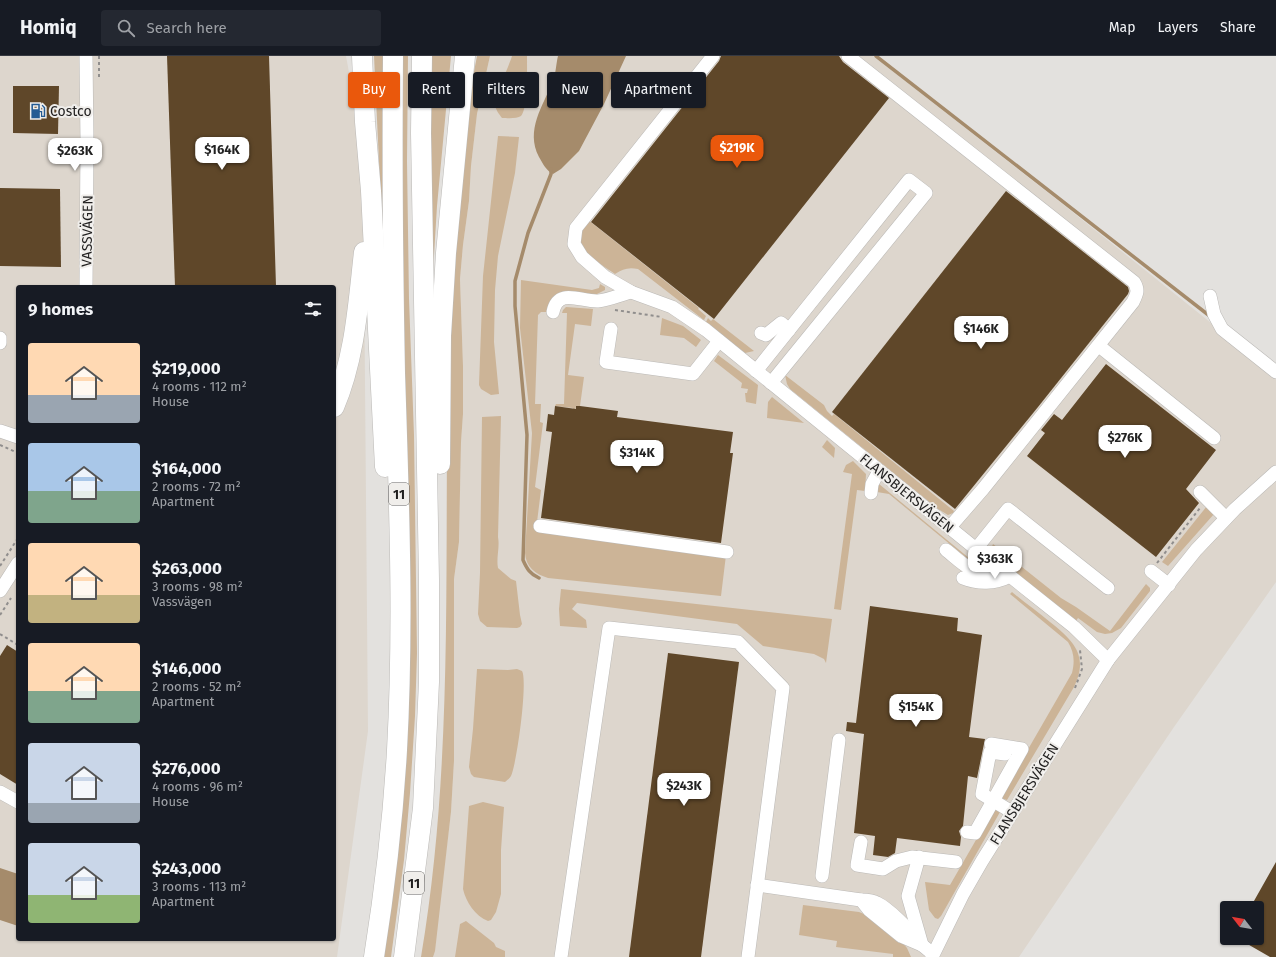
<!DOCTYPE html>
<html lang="en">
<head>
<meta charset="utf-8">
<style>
  body { margin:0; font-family:"Fira Sans",sans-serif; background:#242831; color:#f1f3f6; height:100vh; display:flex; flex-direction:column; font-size:15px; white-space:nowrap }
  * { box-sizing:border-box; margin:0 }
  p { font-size:13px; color:#9ea1a6 }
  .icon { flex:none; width:22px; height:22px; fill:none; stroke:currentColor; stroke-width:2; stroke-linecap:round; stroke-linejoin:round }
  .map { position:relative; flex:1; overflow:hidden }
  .details { position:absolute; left:16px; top:229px; width:320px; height:656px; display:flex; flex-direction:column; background:#171b24; border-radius:4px; box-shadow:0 1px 3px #0004 }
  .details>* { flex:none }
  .hud { position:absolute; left:348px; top:16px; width:380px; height:36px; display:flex; gap:8px }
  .needle { width:26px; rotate:301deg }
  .tools { position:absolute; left:1220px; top:845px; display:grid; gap:8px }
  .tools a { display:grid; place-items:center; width:44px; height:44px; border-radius:4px; background:#171b24; box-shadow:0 1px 3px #0004; font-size:20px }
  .price { position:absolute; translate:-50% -34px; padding:0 9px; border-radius:8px; background:#fff; color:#222; font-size:13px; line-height:26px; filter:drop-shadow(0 1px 2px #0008) }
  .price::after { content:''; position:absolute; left:50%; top:24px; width:12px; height:9px; margin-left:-6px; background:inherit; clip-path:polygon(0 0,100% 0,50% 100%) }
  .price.current { background:#ea580c; color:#fff }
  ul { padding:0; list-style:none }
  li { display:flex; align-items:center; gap:12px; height:100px; padding:0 12px }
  li span { display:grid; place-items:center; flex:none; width:112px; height:80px; border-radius:4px; color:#555 }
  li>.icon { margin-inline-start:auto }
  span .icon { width:48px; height:48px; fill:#fffc; stroke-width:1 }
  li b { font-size:17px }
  h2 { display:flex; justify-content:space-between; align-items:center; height:48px; padding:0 12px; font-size:17px }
  .tag { padding:0 14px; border-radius:4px; background:#171b24; box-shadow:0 1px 3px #0004; font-size:14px; line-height:36px }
  .tag.current { background:#ea580c; color:#fff }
  header { display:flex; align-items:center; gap:24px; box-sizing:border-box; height:56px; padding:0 20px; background:#171b24; border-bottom:1px solid #363941 }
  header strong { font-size:19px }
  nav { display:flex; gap:22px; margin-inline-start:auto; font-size:14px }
  .search { width:280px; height:36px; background:#242831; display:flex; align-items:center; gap:10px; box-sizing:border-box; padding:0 14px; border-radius:4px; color:#9ea1a6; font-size:15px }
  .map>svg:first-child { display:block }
</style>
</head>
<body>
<header>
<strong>Homiq</strong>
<div class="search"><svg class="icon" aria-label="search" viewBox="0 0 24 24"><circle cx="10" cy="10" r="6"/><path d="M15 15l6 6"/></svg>Search here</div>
<nav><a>Map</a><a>Layers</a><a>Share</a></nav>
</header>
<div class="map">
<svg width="1276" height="901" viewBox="0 0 1276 901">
  <rect width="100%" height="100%" fill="#e3e1de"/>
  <!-- built -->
  <g fill="#ddd6cd" fill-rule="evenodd">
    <path d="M0 0H346L363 93 368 675 337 901H0ZM18 231H334V883H18Z"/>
    <polygon points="490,0 873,0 1065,150 1276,319 1276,526 1174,671 1019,901 433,901 451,756 454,705 454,523 459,486 461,386 463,358 463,310 460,223 463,189 469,145 471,110 477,58"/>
  </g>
  <!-- green -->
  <g fill="#ccb497">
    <polygon points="374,0 384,0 382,170"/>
    <polygon points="396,0 408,0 407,105 409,243 414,379 417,597 415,660 410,737 404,804 391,901 380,901 392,802"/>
    <polygon points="428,0 451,0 437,150 433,216"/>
    <path d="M477 0H490L477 58 471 110 469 145 463 189 460 223 463 310V358L461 386 459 486 454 523V705L451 756 435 895 433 901H421C458 683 441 463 450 244 451 211 456 177 459 144 464 96 467 47 477 0Z"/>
    <path d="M512 0H527C527 11 528 53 521 60 517 63 507 62 502 62 499 58 495 53 495 48 495 40 509 10 512 0Z"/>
    <polygon points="498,80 519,81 515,117 498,200 495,234 494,286 499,338 491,339 481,333 479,329 483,220"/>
    <path d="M588 164 699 252 698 253 706 260 704 264 638 213C628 211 623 213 615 218 604 210 578 196 579 181 580 174 585 169 588 164Z"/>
    <path d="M521 224 592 234 599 232 600 228 605 231V234L597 238 556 239 551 244 547 256H541L538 259 535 348H541L540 366 543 367 535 431 541 434 536 474 726 499 721 540 548 522C535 518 526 511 525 497L532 377 520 272Z"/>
    <polygon points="566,251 593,253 591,270 575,268 568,319 584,321 580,350 576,350 575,356 573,355 573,352 555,350 556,348 564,348 567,257 562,257 563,254"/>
    <polygon points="662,262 683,270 701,284 696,291 684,282 660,279"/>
    <polygon points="708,262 711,265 713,263 754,295 745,297 706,266"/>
    <polygon points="718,299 758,329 756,348 746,346 745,337 747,337 748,333 741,332 742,327 714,305"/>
    <polygon points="785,319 824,349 827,355 832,360 834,358 954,455 953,457 948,459 938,453 790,333 787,328"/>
    <polygon points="772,341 804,367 767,362 768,346"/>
    <path d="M501 360 498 481C500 491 496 502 498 512L511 523 516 525 520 559 522 568 520 571 517 572 487 571 480 565 478 558 480 517 482 361Z"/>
    <polygon points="827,384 835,392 834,402 822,391"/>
    <polygon points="853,405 866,418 865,435 857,434 841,554 834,553 852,418 843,416 846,409"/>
    <polygon points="879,428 975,507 974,508 889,438 877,436"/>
    <polygon points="1207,450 1214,458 1168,510 1162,506"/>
    <polygon points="993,488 1061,542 1076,551 1110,575 1146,528 1150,532 1150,535 1121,572 1112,577 1105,578 1097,576 1078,562 1076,565 994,499 991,493"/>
    <polygon points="561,533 832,563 826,607 824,603 814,598 763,590 737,568 577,547 572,553 586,564 587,572 560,570 559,553"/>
    <path d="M1012 536C1024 546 1038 556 1050 566 1074 585 1089 600 1074 631L1007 744 1000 742 1072 617C1075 605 1074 596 1068 586L1010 538Z"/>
    <path d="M477 613 508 614 517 613 522 615C528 625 517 707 511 720 510 722 507 724 505 726L474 721 471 718 469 711 473 673Z"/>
    <path d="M483 746 504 751 501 794V838L496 856 491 864 488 865C475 860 466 846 463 833L469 750Z"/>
    <polygon points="995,751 1000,756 941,860 938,863 935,862 929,854 925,826 950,829"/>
    <polygon points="803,849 859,856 864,858 899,887 901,885 907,892 911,901 893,901 893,898 836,891 837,885 799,879"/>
    <polygon points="466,865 494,887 496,891 505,895 505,901 455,901 460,868"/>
  </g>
  <!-- water -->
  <g fill="#a58b6b">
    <path d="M558 0H626L604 48 579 95 561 113 553 118C546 114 543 108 539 101 525 74 543 50 553 25 556 17 556 8 558 0Z"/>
    <polygon points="0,812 18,818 18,870 0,864"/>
  </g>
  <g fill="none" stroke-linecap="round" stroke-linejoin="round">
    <!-- stream -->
    <g stroke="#a58b6b" stroke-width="3.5">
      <polyline points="876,0 1211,261"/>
      <path d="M539 522C530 518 527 513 523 504L527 379 515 250V225L528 177 551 118V113"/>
    </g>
  </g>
  <!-- building -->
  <g fill="#5f4729">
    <polygon points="167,0 269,0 276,231 175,231"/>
    <polygon points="721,0 839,0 843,6 889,42 714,263 591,166 719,5"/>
    <polygon points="13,30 59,30 58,78 13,77"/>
    <polygon points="0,132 60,133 61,211 0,210"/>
    <polygon points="1006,135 1128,231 1129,235 1128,238 1038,351 955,453 832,356"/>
    <polygon points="1106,308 1216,394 1186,433 1199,447 1156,501 1027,400 1045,377 1041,374 1054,358 1062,364"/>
    <polygon points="555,350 576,353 576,350 580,350 618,355 617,361 733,376 730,397 733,397 721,487 541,462 552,376 546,375 548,358 554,359"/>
    <polygon points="870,550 958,562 957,575 982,579 969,681 985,683 977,722 968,720 963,770 959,775 961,781 960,790 897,782 895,797 888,801 873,799 875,780 854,777 864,678 846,675 847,666 856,667"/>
    <polygon points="7,589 18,596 18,729 0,718 0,600"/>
    <polygon points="668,597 739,606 701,901 629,901"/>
    <polygon points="1276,806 1276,901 1270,901 1237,882 1257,882 1257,852 1250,852"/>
  </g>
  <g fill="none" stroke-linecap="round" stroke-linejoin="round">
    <!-- minor casing -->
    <g stroke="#bbb9b6" stroke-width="14">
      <g id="minor">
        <polyline points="86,0 87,85 86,231"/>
        <polyline points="713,0 576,172 574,188 582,201 605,221 631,236 672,251 706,274 976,493 1074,571 1108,604 982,805 963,838 932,901"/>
        <path d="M848 0 1134 226C1139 234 1137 238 1133 246L983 433 950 471"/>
        <polyline points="1210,240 1214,258 1222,273 1276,316"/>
        <path d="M553 256C558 231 581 246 598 245 609 244 620 239 631 236"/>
        <polyline points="611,273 606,306 693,318 719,285"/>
        <polyline points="761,277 766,279 781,267 789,274"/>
        <polyline points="0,282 0,287"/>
        <polyline points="1099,290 1214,382"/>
        <polyline points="756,315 909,124 926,137 771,327"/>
        <polyline points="0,375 18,381"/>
        <polyline points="1200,436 1226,462"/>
        <polyline points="871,437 872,428 879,415"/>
        <polyline points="540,470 727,496"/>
        <polyline points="976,493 1008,453 1108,532"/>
        <path d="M946 494C957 502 973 521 989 515 991 514 994 512 997 510"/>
        <polyline points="1151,515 1169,529"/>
        <path d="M963 522C978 528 995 528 1010 520"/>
        <polyline points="0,535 18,507"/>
        <polyline points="1108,604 1196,494 1235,453 1276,416"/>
        <polyline points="1005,698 990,696 982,738 1012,756"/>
        <polyline points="0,736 18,746"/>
        <polyline points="967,776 975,777 1022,693 991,688"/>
        <polyline points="861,786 857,809 883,813 896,805 912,801 956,806"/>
        <polyline points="919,801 908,840 922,889"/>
        <polyline points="822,820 839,684"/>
        <polyline points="757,829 861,844 869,854 901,880 922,889 933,898"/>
        <path d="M861 844C867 844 872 844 877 847 888 852 910 874 918 885"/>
        <polyline points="561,901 609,572 738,586 783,632 748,901"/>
      </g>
    </g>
    <!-- highway casing -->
    <g stroke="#bbb9b6" stroke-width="21">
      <g id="highway">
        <polyline points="362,0 365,66 371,135 385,411"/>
        <path d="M334 351C355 302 358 249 364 196"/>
        <polyline points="440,408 441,280 446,197 465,0"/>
        <path d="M374 901C385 832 393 763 397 694 404 568 399 443 395 317 393 212 392 106 393 0"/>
        <polyline points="404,901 423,752 429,626 429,524 421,77 422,0"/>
      </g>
    </g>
    <!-- path -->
    <g stroke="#908e8d" stroke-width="2" stroke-dasharray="3 3" stroke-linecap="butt">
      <polyline points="99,0 99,21"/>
      <polyline points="615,254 662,261"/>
      <polyline points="0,389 18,397"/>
      <polyline points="1157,507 1200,452"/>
      <polyline points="0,510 18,482"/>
      <polyline points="0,559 11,542"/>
      <polyline points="0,578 18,589"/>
      <polyline points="1075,632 1082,613 1080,594"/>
    </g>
    <!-- minor -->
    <use href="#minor" stroke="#fff" stroke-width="13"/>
    <!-- highway -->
    <use href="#highway" stroke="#fff" stroke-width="20"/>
  </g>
  <!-- icons -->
  <defs>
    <g id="fuel-bare" transform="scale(1.2)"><path d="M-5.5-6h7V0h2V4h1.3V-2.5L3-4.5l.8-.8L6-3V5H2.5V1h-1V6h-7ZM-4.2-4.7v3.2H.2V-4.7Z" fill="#245b93" stroke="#f0eeeb" stroke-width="2.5" paint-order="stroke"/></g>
  </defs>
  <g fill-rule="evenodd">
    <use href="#fuel-bare" x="38" y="55"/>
  </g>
  <g text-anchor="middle" stroke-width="4" stroke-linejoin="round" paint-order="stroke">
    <!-- shield labels -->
    <g fill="#f0eeeb" stroke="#5e5d5c" stroke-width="1">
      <rect x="389" y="427" width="20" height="22" rx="3"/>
      <rect x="404" y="816" width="20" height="22" rx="3"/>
    </g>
    <g font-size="13" font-weight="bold" fill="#201f1f">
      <text x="399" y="443">11</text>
      <text x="414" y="832">11</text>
    </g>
    <!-- poi labels -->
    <g font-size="14" fill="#201f1f" stroke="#f0eeeb" text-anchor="start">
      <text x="50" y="60">Costco</text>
    </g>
    <!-- street labels -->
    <g font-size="14" fill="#201f1f" stroke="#f0eeeb">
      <text transform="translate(87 175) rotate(-89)" y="5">VASSVÄGEN</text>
      <text transform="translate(907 437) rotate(39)" y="5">FLANSBJERSVÄGEN</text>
      <text transform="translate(1024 738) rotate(-58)" y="5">FLANSBJERSVÄGEN</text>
    </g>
  </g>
</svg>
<div class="tools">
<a><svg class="needle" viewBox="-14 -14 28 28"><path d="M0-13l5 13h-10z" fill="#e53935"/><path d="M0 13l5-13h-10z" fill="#9ea1a6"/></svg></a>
</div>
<b class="price current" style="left:737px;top:113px">$219K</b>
<b class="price" style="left:222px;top:115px">$164K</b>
<b class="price" style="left:75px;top:116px">$263K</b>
<b class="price" style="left:981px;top:294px">$146K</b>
<b class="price" style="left:1125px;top:403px">$276K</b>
<b class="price" style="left:637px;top:418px">$314K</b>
<b class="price" style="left:995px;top:524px">$363K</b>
<b class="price" style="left:916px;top:672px">$154K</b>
<b class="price" style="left:684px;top:751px">$243K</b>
<div class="hud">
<a class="tag current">Buy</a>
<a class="tag">Rent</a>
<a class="tag">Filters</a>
<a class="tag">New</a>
<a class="tag">Apartment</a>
</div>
<section class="details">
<h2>9 homes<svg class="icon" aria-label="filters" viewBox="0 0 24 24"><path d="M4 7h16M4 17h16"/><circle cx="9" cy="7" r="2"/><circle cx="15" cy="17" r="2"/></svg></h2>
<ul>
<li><span style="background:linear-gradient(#ffd9b3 65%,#9aa5b1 0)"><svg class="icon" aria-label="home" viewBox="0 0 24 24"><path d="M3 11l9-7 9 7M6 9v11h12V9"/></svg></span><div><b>$219,000</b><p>4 rooms · 112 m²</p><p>House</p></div></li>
<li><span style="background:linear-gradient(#a9c7e8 60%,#7fa58c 0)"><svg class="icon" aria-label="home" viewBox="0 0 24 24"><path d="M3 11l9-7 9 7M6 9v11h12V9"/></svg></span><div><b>$164,000</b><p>2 rooms · 72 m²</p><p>Apartment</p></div></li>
<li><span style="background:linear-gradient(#ffd9b3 65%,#c2b280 0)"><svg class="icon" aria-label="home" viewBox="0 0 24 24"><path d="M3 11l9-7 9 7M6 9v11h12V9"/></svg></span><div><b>$263,000</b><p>3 rooms · 98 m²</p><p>Vassvägen</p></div></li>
<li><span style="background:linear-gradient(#ffd9b3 60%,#7fa58c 0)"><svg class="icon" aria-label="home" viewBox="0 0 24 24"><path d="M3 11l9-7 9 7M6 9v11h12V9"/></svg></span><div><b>$146,000</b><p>2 rooms · 52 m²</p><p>Apartment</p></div></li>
<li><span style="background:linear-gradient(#c9d6e8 75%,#9aa5b1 0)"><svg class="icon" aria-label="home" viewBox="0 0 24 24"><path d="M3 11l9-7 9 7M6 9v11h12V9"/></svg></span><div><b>$276,000</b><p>4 rooms · 96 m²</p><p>House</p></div></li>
<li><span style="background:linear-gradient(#c9d6e8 65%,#8fb573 0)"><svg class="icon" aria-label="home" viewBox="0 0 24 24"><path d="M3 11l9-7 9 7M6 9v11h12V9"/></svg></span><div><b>$243,000</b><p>3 rooms · 113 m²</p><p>Apartment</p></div></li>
</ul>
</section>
</div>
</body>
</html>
